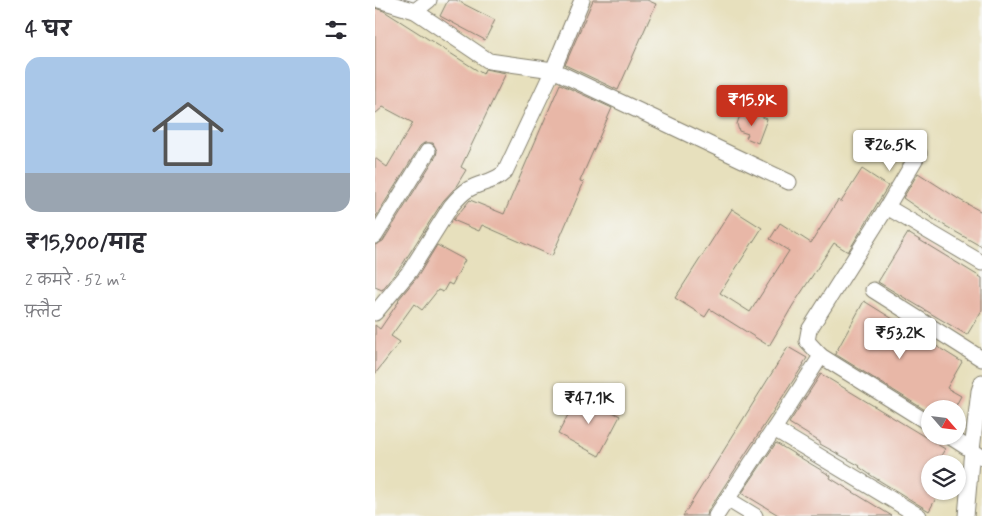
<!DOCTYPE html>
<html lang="hi">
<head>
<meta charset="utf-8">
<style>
  body { margin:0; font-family:Mynerve,"Playpen Sans Deva",sans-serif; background:#f7f7f7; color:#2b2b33; height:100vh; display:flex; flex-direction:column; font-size:19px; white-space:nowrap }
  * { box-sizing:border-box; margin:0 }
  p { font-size:16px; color:#7c7c81 }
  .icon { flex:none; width:28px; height:28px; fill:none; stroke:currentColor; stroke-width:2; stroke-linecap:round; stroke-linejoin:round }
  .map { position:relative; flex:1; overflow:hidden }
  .panel { display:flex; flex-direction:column; background:#fff; width:375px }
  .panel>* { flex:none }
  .needle { width:32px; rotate:118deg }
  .fabs { position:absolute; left:546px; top:400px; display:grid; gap:10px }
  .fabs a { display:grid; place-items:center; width:45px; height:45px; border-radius:50%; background:#fff; box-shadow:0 1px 4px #0004; font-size:25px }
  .price { position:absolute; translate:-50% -42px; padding:0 11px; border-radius:5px; background:#fff; color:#222; font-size:16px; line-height:32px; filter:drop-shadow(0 1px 2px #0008) }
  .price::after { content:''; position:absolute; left:50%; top:30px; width:15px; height:11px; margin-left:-8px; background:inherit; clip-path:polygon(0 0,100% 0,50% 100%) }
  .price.selected { background:#c8321e; color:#fff }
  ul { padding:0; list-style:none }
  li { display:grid; align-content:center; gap:10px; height:265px; padding:0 25px }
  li+li { border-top:1px solid #e1e1e2 }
  li span { display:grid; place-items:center; height:155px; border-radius:15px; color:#555 }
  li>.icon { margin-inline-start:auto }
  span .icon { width:90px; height:90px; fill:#fffc; stroke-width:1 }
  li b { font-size:21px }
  h2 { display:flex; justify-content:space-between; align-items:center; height:60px; padding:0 25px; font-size:21px }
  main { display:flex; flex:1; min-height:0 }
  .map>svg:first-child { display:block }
</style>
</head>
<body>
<main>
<section class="panel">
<h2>4 घर<svg class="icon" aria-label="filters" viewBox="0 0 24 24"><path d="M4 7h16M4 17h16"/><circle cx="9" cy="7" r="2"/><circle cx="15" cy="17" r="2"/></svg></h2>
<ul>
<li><span style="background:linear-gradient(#a9c7e8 75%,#9aa5b1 0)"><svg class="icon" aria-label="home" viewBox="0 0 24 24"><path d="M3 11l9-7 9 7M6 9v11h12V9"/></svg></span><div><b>₹15,900/माह</b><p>2 कमरे · 52 m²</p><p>फ़्लैट</p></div></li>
</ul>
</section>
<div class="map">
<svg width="607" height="516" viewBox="0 0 607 516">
  <rect width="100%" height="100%" fill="#f6f6f2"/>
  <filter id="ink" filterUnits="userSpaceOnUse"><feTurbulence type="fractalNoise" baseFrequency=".02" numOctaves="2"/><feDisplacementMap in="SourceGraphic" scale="10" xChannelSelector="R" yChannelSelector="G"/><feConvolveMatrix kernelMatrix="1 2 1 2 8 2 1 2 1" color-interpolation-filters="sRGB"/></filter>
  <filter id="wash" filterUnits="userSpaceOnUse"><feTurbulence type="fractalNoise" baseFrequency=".0096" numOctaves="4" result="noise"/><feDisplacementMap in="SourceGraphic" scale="20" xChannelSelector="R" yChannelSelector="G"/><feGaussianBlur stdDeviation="1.12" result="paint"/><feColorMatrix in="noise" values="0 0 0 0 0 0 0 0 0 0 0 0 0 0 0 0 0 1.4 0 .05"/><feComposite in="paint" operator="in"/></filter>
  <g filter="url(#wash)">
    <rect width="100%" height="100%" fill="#e7e0bd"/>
    <g id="blocks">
      <!-- building -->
      <g fill="#e8b7a7">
        <polygon points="73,0 81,0 120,20 110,40 65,16"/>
        <polygon points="218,0 272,0 281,4 243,90 190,65"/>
        <polygon points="0,8 9,11 108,74 110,69 131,73 86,167 91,170 80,188 68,201 27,265 7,290 0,287 0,245 8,241 61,156 62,151 58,143 49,143 45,146 0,218 0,158 12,167 38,123 8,107 0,114"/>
        <polygon points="185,84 237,108 205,181 209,182 177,256 107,225 104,231 78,220 95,200 129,214"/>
        <polygon points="370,114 377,118 381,114 392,119 383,143 371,138 373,134 364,131 362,124 364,118"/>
        <polygon points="487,169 513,186 473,252 459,243 418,305 394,346 335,309 330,317 300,298 357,209 387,228 345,293 375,312 414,251 395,239 405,223 436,243 463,200 466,202"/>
        <polygon points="543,173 585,200 607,212 607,247 560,220 528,198"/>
        <polygon points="533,233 607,278 607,310 592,335 503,282"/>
        <polygon points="62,245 90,260 77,285 73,283 68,292 63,290 47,310 39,304 16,336 25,342 0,374 0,325 5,329 24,301 23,300 43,276"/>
        <polygon points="489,301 587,362 572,388 586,396 579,409 555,409 555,413 460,354"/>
        <polygon points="413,347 432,358 428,364 429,364 333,511 332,516 308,516"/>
        <polygon points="446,374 570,449 561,464 555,464 555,491 565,491 554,511 497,476 484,467 485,466 445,444 445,442 414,423"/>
        <polygon points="204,394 245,416 224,456 183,434"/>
        <polygon points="401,443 456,476 455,478 517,516 405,516 367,493"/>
      </g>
    </g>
  </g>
  <g filter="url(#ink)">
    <use href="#blocks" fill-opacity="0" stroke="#827e6c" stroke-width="1"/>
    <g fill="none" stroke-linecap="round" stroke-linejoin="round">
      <!-- minor casing -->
      <g stroke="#827e6c" stroke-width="17">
        <g id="minor">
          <polyline points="4,0 40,11 54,0"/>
          <polyline points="40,11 114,61 178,70 414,182"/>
          <polyline points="512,207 544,153"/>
          <polyline points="0,236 53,151"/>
          <polyline points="498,290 607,359"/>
          <path d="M0 313 35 271 76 206C81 200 87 193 94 189 106 182 120 182 130 172L178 70 207 0"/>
          <polyline points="446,356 399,429 544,516"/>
          <polyline points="555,424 446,356 432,341 434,330 512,207 607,263"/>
          <polyline points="574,436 607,457"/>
          <polyline points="352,499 380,516"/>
          <polyline points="341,516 399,429"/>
          <polyline points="591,516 597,450 604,391 607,382"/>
        </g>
      </g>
      <!-- minor -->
      <use href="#minor" stroke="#fff" stroke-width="15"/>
    </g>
  </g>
</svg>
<div class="fabs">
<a><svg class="needle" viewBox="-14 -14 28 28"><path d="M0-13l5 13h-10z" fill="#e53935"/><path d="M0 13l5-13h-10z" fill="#7c7c81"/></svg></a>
<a><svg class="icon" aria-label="layers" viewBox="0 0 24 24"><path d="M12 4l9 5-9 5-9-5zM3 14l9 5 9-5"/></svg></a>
</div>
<b class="price selected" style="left:377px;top:127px">₹15.9K</b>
<b class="price" style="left:515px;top:172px">₹26.5K</b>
<b class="price" style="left:525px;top:360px">₹53.2K</b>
<b class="price" style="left:214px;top:425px">₹47.1K</b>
</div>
</main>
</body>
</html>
